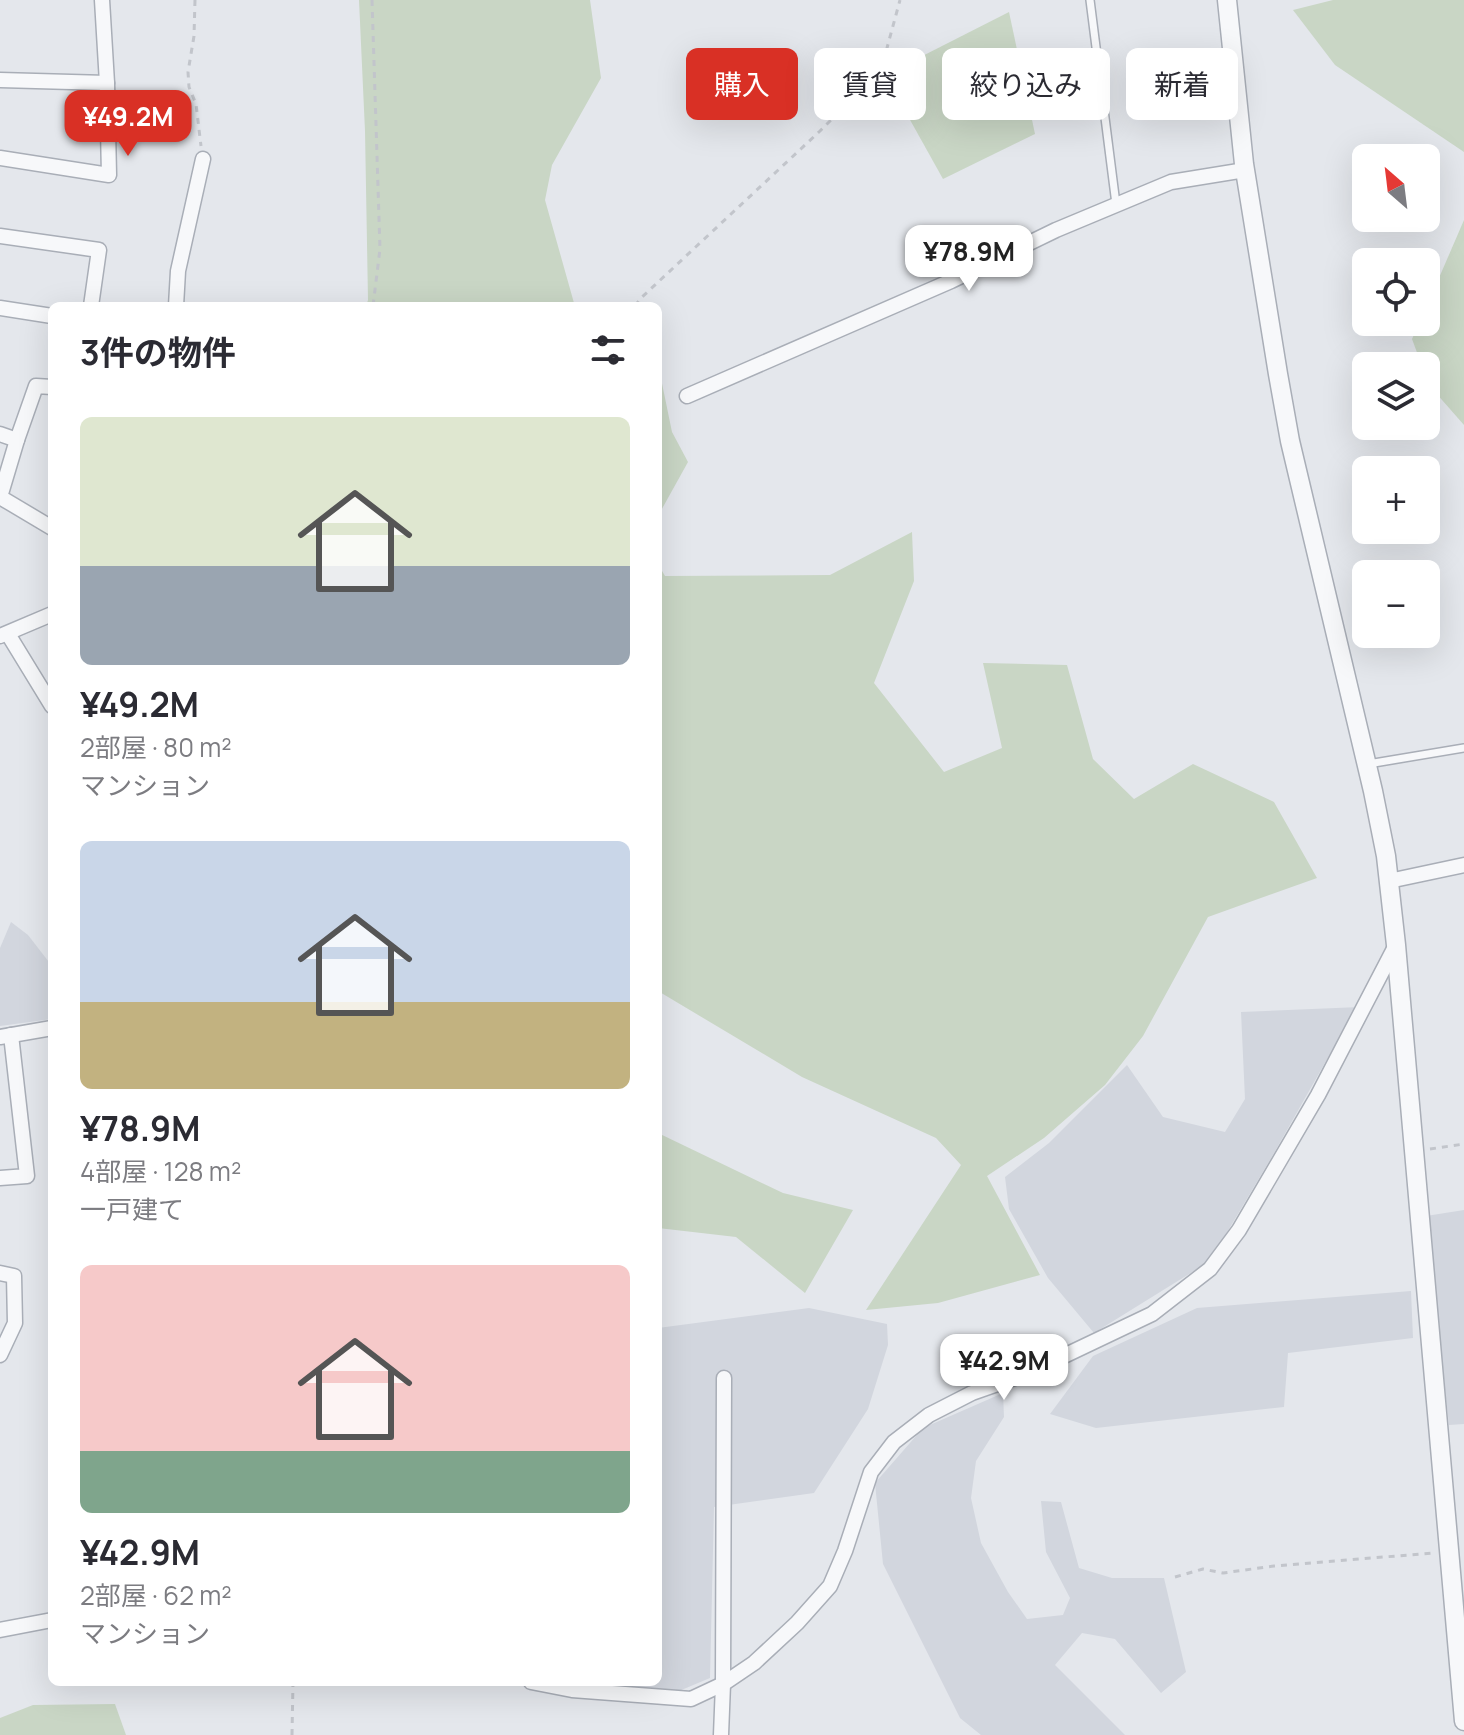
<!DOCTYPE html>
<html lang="ja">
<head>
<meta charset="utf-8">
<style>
  body { margin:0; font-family:Manrope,"Noto Sans JP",sans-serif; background:#f7f7f7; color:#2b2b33; height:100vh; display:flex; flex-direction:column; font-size:30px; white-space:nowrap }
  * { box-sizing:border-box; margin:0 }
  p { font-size:26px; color:#7c7c81 }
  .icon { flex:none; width:44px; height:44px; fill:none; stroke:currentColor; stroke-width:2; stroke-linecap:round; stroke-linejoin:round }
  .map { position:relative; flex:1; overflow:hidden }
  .side { position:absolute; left:48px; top:302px; width:614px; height:1384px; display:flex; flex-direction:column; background:#fff; border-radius:12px; box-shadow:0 8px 32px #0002 }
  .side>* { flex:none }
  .banner { position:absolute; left:686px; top:48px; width:658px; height:72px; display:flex; gap:16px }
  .needle { width:52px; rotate:332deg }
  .buttons { position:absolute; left:1352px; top:144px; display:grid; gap:16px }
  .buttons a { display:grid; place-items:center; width:88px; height:88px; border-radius:12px; background:#fff; box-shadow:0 8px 32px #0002; font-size:40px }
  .price { position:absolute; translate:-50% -68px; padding:0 18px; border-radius:16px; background:#fff; color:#222; font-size:26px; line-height:52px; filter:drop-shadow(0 2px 4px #0008) }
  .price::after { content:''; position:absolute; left:50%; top:48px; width:24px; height:18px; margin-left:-12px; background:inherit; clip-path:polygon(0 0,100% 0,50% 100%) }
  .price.current { background:#d93025; color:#fff }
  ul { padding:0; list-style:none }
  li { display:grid; align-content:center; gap:16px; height:424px; padding:0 32px }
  li span { display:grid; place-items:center; height:248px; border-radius:12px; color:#555 }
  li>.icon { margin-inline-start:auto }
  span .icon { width:144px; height:144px; fill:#fffc; stroke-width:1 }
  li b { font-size:34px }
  h2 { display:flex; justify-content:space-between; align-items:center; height:96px; padding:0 32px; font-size:34px }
  .chip { padding:0 28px; border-radius:12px; background:#fff; box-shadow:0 8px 32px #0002; font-size:28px; line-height:72px }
  .chip.current { background:#d93025; color:#fff }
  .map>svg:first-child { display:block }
</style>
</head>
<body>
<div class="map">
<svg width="1464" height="1735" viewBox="0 0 1464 1735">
  <rect width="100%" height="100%" fill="#e4e7ec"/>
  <!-- built -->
  <g fill="#d2d6de">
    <polygon points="11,922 28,935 52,966 52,1019 0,1026 0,948"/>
    <polygon points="1360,1007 1326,1061 1274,1153 1210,1261 1094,1333 1048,1278 1009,1209 1005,1177 1049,1143 1127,1065 1163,1117 1225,1132 1245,1099 1241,1012"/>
    <polygon points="1464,1210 1464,1424 1449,1425 1426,1216"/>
    <polygon points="1411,1291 1413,1338 1288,1353 1284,1407 1096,1428 1050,1414 1093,1356 1197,1308"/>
    <polygon points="809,1308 887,1324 888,1345 868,1409 814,1493 714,1507 710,1678 679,1691 601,1687 601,1682 658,1682 658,1328"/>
    <polygon points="1003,1393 1004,1417 976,1461 971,1498 981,1543 1008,1592 1027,1619 1063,1615 1070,1598 1046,1552 1041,1501 1061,1502 1079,1568 1112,1578 1164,1578 1186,1672 1161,1693 1115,1639 1082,1633 1055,1665 1125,1735 981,1735 960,1718 883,1564 875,1483 923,1428"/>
  </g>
  <!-- green -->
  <g fill="#c9d6c5">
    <polygon points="359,0 590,0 601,78 552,165 545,200 574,303 580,306 366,306 368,300 365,131"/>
    <polygon points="1333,0 1464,0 1464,152 1335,65 1293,10"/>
    <polygon points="1009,12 1035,134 943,179 885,75"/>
    <polygon points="1464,220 1464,425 1428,384 1426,366 1422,366 1412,339 1420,322 1426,322 1426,308"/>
    <polygon points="658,364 672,432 688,462 658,516"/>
    <polygon points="912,532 914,581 874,683 944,772 1002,748 983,663 1067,665 1093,759 1134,799 1193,764 1274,802 1317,878 1208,917 1143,1036 1105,1085 1044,1138 987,1176 1040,1275 938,1303 866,1310 961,1165 936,1138 802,1077 658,991 658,564 665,576 830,575"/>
    <polygon points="658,1133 783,1193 853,1210 805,1293 736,1237 658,1228"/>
    <polygon points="115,1704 126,1735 0,1735 0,1718 33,1705"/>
  </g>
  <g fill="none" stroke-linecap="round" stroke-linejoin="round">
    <!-- service casing -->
    <g stroke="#a9aeb7" stroke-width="10">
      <g id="service">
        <polyline points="1090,0 1116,204"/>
        <polyline points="1368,764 1464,748"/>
      </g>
    </g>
    <!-- minor casing -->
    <g stroke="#a9aeb7" stroke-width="17">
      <g id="minor">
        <polyline points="0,80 107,83"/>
        <polyline points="0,158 109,175 107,83 102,0"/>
        <polyline points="0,236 99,250 91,306"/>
        <polyline points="176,306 178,271 203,159"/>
        <polyline points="0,308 52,316"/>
        <polyline points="52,387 36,386 17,440 0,497 52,528"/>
        <polyline points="687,396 951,281 1056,230 1171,182 1245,170"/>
        <polyline points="0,434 17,440"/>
        <polyline points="8,634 52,706"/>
        <polyline points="0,636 52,614"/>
        <polyline points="1389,881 1464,865"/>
        <polyline points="0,1037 52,1028"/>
        <polyline points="0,1178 27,1176 11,1035"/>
        <polyline points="0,1273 14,1276 15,1323 0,1355"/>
        <polyline points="0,1630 52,1620"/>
        <polyline points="531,1682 572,1690 691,1699 723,1684 754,1663 797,1623 830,1586 845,1551 871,1472 894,1442 929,1415 972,1393 1026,1374 1152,1314 1210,1269 1239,1230 1318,1095 1396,945"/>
        <polyline points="721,1735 723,1684 724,1378"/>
      </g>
    </g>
    <!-- tertiary casing -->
    <g stroke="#a9aeb7" stroke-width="21">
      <polyline id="tertiary" points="1227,0 1244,164 1278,374 1290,441 1373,791 1386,856 1396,945 1464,1721"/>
    </g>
    <!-- path -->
    <g stroke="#c2c5cb" stroke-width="3" stroke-dasharray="6 6" stroke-linecap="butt">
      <polyline points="195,0 194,36 188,72 189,87 196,104 201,146"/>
      <polyline points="372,0 380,249 373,306"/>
      <polyline points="635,306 641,298 820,131 859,92 887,48 900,0"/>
      <polyline points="1430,1149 1464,1144"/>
      <polyline points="1175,1577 1203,1569 1223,1573 1274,1566 1433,1553"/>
      <polyline points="292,1735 293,1682"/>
    </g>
    <!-- service -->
    <use href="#service" stroke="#f7f8fa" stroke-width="7"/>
    <!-- minor -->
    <use href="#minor" stroke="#f7f8fa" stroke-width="14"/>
    <!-- tertiary -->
    <use href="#tertiary" stroke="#f7f8fa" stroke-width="18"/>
  </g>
</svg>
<div class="buttons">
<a><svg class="needle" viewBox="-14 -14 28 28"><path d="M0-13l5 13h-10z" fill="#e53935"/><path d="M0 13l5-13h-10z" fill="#7c7c81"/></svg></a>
<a><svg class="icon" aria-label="locate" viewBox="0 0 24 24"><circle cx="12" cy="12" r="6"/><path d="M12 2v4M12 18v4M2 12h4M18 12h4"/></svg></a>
<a><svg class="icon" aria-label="layers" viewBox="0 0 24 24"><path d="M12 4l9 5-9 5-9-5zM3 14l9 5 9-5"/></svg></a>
<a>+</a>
<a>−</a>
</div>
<b class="price current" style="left:128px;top:158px">¥49.2M</b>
<b class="price" style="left:969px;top:293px">¥78.9M</b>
<b class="price" style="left:1004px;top:1402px">¥42.9M</b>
<div class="banner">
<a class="chip current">購入</a>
<a class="chip">賃貸</a>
<a class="chip">絞り込み</a>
<a class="chip">新着</a>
</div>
<section class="side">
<h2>3件の物件<svg class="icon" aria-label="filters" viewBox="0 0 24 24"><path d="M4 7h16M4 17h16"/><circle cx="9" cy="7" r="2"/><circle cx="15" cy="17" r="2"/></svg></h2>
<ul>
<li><span style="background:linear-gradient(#dfe7d0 60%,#9aa5b1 0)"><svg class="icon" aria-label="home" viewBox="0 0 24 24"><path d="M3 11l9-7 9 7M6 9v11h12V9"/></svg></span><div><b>¥49.2M</b><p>2部屋 · 80 m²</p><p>マンション</p></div></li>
<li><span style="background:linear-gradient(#c9d6e8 65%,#c2b280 0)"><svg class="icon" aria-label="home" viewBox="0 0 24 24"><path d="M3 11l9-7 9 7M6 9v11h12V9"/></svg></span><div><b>¥78.9M</b><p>4部屋 · 128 m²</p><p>一戸建て</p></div></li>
<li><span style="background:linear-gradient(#f6c9c9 75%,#7fa58c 0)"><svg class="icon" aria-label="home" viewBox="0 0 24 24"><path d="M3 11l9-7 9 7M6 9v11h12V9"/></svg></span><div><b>¥42.9M</b><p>2部屋 · 62 m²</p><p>マンション</p></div></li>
</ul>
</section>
</div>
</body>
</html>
